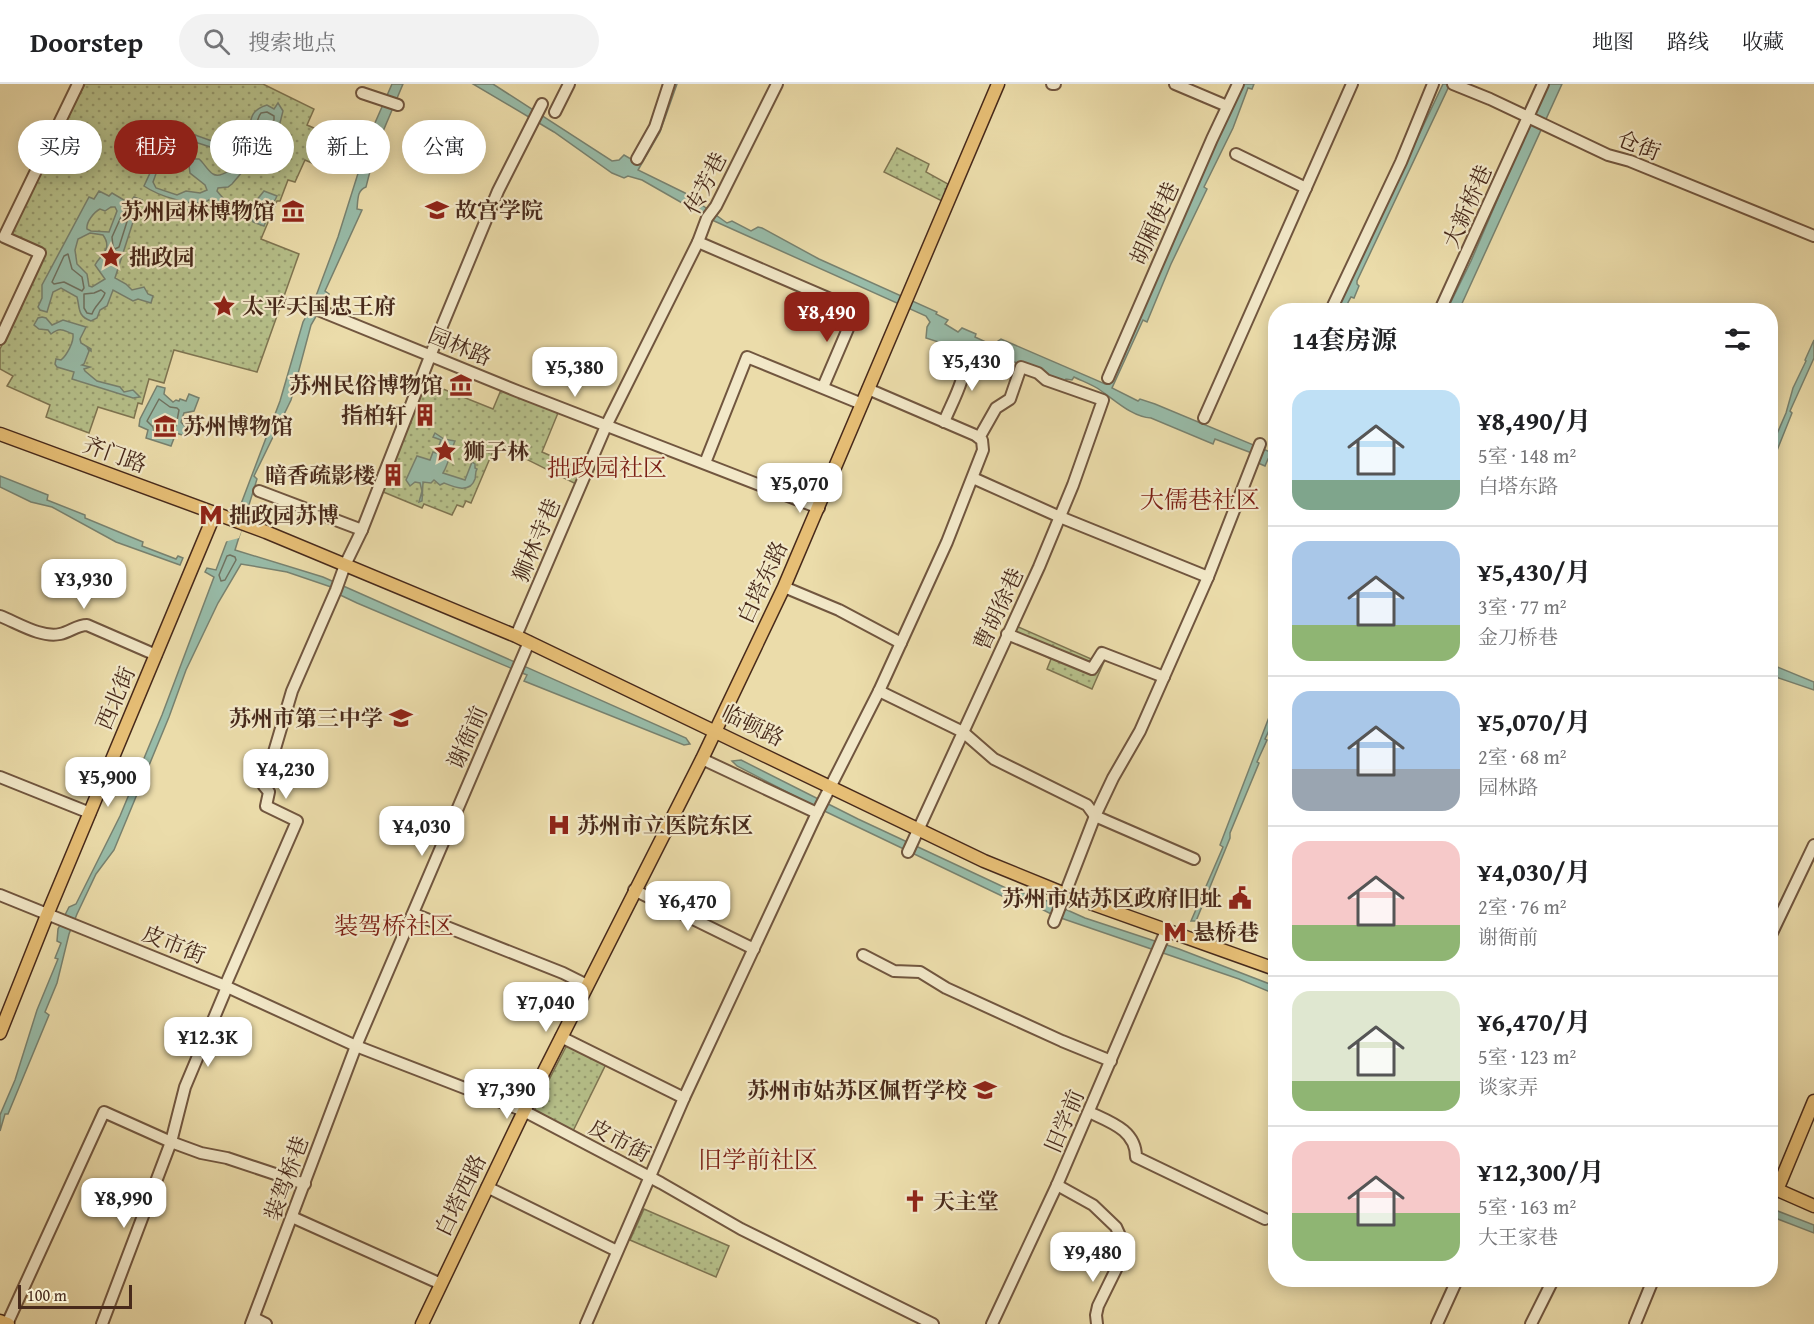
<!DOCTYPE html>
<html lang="zh">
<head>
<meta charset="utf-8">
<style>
  body { margin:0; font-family:"Gentium Book Plus","Noto Serif SC",serif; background:#f2f2f2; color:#202124; height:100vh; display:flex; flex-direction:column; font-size:22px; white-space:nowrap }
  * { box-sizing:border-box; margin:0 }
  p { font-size:20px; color:#757577 }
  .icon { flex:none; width:33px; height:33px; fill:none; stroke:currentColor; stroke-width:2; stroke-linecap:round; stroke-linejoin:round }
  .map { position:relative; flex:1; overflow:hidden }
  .drawer { position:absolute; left:1268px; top:219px; width:510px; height:984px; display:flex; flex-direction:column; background:#fff; border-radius:24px; box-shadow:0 3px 15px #0003 }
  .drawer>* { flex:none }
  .hud { position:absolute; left:18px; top:36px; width:570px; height:54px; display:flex; gap:12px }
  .scale { position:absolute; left:18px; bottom:15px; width:114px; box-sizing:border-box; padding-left:6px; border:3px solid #482a1b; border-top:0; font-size:16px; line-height:21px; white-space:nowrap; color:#482a1b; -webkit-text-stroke:4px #f2e8c8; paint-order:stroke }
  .price { position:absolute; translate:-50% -51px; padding:0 14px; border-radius:12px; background:#fff; color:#222; font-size:20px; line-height:39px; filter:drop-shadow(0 2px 3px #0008) }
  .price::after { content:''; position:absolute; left:50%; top:36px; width:18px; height:14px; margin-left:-9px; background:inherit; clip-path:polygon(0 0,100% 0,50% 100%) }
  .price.selected { background:#8f2418; color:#fff }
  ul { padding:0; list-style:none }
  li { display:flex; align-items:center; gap:18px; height:150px; padding:0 24px }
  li+li { border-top:2px solid #e0e0e0 }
  li span { display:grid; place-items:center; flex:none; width:168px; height:120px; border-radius:18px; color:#555 }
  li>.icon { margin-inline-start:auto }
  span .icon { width:72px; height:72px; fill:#fffc; stroke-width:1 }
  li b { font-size:26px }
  h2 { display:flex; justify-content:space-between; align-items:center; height:72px; padding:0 24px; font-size:26px }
  .chip { padding:0 21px; border-radius:27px; background:#fff; box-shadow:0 3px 15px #0003; font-size:21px; line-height:54px }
  .chip.selected { background:#8f2418; color:#fff }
  header { display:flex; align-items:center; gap:36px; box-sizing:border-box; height:84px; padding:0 30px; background:#fff; border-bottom:2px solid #e0e0e0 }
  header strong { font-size:28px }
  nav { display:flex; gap:33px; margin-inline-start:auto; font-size:21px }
  .search { width:420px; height:54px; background:#f2f2f2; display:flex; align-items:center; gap:15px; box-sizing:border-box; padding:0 21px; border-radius:33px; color:#757577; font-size:22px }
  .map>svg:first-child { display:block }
</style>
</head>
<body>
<header>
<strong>Doorstep</strong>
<div class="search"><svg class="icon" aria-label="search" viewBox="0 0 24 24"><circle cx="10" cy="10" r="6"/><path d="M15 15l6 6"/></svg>搜索地点</div>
<nav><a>地图</a><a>路线</a><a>收藏</a></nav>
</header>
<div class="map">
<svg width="1814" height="1240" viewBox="0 0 1814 1240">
  <defs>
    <pattern id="park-dots" width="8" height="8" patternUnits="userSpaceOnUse" patternTransform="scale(1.5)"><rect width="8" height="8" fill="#b6c08a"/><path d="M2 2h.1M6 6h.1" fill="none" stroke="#969c70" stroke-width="1.8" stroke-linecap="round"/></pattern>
  </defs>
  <rect width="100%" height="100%" fill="#ebdcaa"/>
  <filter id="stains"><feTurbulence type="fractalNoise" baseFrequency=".00333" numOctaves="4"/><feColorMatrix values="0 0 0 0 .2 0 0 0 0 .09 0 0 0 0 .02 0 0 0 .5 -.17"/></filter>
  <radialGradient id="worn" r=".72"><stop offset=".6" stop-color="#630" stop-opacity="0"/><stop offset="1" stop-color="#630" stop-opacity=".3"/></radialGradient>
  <!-- park -->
  <g fill="url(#park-dots)" stroke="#7f7552" stroke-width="1.5">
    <polygon points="85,0 263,0 314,25 307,41 339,55 326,85 305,76 295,98 288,96 280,117 277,117 261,155 299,170 257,288 174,266 164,299 149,295 142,320 138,319 134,334 98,323 89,349 46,333 50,321 7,302 13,292 0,285 0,265 46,169 8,152"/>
    <polygon points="897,64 929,80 926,88 948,100 942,117 884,88"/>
    <polygon points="423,302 436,307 438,303 493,325 501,306 558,329 542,368 581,385 576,400 496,360 471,419 466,417 463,423 457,421 452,431 424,420 422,424 381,407"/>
    <polygon points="1016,542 1091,575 1100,570 1106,573 1092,605 1047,585 1051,575 1011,555"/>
    <polygon points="569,957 608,976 573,1047 535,1027 535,1023"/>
    <polygon points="644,1125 729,1162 716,1193 630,1156"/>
  </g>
  <!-- water -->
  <g fill="#98bca9" stroke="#788270" stroke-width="1.5" fill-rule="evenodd">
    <path d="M392 0H403L376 64 366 103C357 106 358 116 357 125L362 126 325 207 329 210 311 241 291 316 254 392 257 395 235 466 323 493 686 654 690 660 684 661 524 597 527 591 357 519 336 509 337 505 287 488 241 480 218 519 186 586 169 633 114 766 96 790 77 830 69 850 57 899 45 928 49 931 8 1030H5L0 1047V1031L15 996 37 926 58 875 55 874 61 859 57 857 58 845 69 823 76 820 120 732 162 631 214 493 205 488 207 484 216 486 280 317 303 238 313 220 338 153 371 48Z"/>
    <path d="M473 0H493L612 77 619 76 624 71 636 78 671 0H677L660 48 638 86 685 109 727 139 732 137 751 147 758 143 762 144 819 175 937 228 936 230 948 236 945 240 958 248 962 244 976 250 975 253 992 261 1001 255 1105 300 1110 296 1243 0H1254L1252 5 1248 4 1233 44 1204 103 1207 105 1171 180 1147 238 1143 236 1112 304 1138 317 1140 315 1155 320 1275 370V378L1268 375 1265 382 1258 379 1261 373 1257 371 1215 355 1213 360 1151 334C1132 333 1115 316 1100 306 1093 301 1082 297 1074 293L1072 296 1066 295 1065 297 993 270 991 275 926 254 927 243 930 238 926 232 712 136 642 96 628 92 624 94 612 89 554 48Z"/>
    <polygon points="1443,0 1450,0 1357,197 1357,200 1359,202 1354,214 1351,213 1344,226 1336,226"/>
    <polygon points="1547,0 1562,0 1459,226 1447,226 1471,177"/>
    <path d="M278 19 283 27 279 43 270 46 254 74 232 100 228 103 218 104 217 107 223 114 219 119 214 120 209 116C195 125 157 111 144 102L169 48 181 46 226 62H240C258 50 240 29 267 21L274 25ZM178 56C200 55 217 70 237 68L241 71V76C237 82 221 95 213 90 207 86 204 79 199 75H192L189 81 190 89 205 101 207 106 200 109 186 107 177 111 156 104 153 98C158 85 164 60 178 56Z"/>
    <path d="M99 107 109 112 112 109 129 119 134 113 142 116 133 138 115 194 126 200 132 206 144 203 148 210 153 212 151 219 138 215 133 217 113 206 107 222 100 226 97 234 91 237C77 232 80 224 77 213L61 204 53 208 47 228 40 226 38 223 42 214V201L89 113 94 115ZM111 123H115L117 127 109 148 91 147 87 145C86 138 94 128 100 125L105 127ZM90 149 103 151C113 165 101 170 95 181L105 195 92 203 89 202 87 190 77 180 75 166 78 155Z"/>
    <polygon points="264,107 277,112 272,122 268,125 268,131 264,142 253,138 250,133 256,117"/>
    <path d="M42 233 46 234 52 241 63 236 86 243 80 255 81 259 91 265V267L88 265 89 267 84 280 82 281 90 283 84 285 85 287 97 297 120 303 124 308 133 306 140 313 133 314 72 295 74 288 57 283 55 280 56 275 61 276C67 271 74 258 73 250 62 246 61 243 51 250L48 246 39 245 34 241 38 234Z"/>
    <polygon points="1814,256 1814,274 1790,327 1792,329 1770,384 1770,366 1786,329 1793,304 1806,277 1805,276"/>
    <polygon points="157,302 165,304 164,310 173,318 176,316 179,317 180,315 186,317 189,310 199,314 194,327 184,329 181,338 188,346 185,352 176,349 171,362 146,354 148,346 139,342 140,335"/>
    <path d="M435 349 444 355 455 357C451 366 449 379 443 389L465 396 472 378 475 380V384L477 385C475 388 476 391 475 395 470 410 454 403 444 399L440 401 434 396 431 399 423 398 422 417 419 418 422 407 420 399 415 398 410 402 406 396 417 372 430 376 433 368 436 369 441 356 433 353Z"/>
    <polygon points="0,392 48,411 47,416 85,431 85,434 143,458 142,462 176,475 178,472 183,474 180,481 116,458 52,423 31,418 0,403"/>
    <polygon points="1770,580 1814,598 1814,606 1770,591"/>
    <polygon points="1275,610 1275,625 1271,634 1274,636 1265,655 1267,656 1257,678 1259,679 1230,749 1230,754 1196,837 1191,837 1223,763 1220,761 1271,628 1269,625 1274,617"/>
    <polygon points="741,676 858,735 1008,805 1036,812 1085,834 1179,865 1275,902 1275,910 1239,895 1055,832 1030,819 1002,812 816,723 737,682 732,677"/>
    <polygon points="1770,1124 1814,1141 1814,1149 1770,1132"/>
  </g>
  <!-- pier -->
  <polygon fill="#ebdcaa" points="236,424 248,428 239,454 224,458"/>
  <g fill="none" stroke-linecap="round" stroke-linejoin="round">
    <!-- shore -->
    <g stroke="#707362" stroke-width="1.5">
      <path d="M267 28 274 32V36L266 42 257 56 254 57 252 54C255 47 257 34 261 29Z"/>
      <polygon points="125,124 129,125 130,128 119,163 115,165 113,163 112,153"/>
      <polygon points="68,170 72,185 82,193 84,204 82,207 64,198 54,200 52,198 64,172"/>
      <path d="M101 206 105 209C102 218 95 221 92 230L87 229 84 224V210L94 209Z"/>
      <polygon points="159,315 170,323 177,324 179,326 176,342 165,354 155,351 153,343 147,337"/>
      <polygon points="230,471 235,473 236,476 225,496 221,497 219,491 227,472"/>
    </g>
    <!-- minor casing -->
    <g stroke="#71563f" stroke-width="14">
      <g id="minor">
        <polyline points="1052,0 1055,0"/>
        <polyline points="1175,0 1227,22"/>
        <polyline points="1453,0 1490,15 1608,71 1630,77 1814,152"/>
        <polyline points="362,9 398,21"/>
        <polyline points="555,28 569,0"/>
        <polyline points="1236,70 1306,104"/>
        <polyline points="637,75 655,43 669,0"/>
        <polyline points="698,158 856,226 823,303"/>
        <polyline points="290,219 306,221 517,307 819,424"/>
        <polyline points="1331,226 1401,78 1433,0"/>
        <polyline points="1440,226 1543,0"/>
        <polyline points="0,255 40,169 4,153 78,0"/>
        <polyline points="1108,294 1212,55 1238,0"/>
        <polyline points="1204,334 1352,0"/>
        <path d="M944 338C952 318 967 294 964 273"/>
        <polyline points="705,379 747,273 862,320"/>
        <polyline points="973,394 1060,433 1208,493"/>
        <polyline points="259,407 362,446"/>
        <polyline points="784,503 839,526 901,559"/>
        <path d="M0 532C18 539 41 554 60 550 70 548 77 541 87 541L156 571"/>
        <polyline points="1007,550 1092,585 1102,569 1164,593"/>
        <polyline points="516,552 606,342 698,158 707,134 716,122 777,0"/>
        <polyline points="879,607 963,648 994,675 1087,721 1095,732 1194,775"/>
        <polyline points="702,675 817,729"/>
        <polyline points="0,693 90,729"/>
        <polyline points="908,768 1039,483 1073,401 1103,316 1046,296 1038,289 1021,283 1010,315 996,324 979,354"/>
        <polyline points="634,806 754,865"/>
        <polyline points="0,811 225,902 356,962 524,1027 661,1099 741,1145 933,1240"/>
        <polyline points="414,830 563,889 587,901"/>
        <polyline points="1054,838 1095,732 1113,694 1140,647 1208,493 1260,360"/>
        <polyline points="1770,853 1814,761"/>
        <polyline points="863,871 894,887 920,888 946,904 1062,957 1111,977"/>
        <polyline points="225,902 297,737 266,722 269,708 264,702 292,607 336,506 345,481 362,446 440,247 498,107 542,20"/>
        <polyline points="561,953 684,1014"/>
        <path d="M1089 1028C1110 1038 1136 1046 1136 1073L1265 1135"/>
        <polyline points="1057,1101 1093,1121 1116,1143 1126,1165 1098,1222 1096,1231 1097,1240"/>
        <polyline points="487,1103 617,1167"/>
        <polyline points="292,1133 441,1200"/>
        <polyline points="254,1234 266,1240"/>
        <polyline points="7,1240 104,1028 171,1058 201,1069 227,1074 305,1100"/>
        <polyline points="102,1240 171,1058 185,1003 227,903"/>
        <polyline points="251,1240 356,962 529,558"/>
        <polyline points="586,1240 684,1014 817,729 879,607 947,458 983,366 982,356 975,351 868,305"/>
        <polyline points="992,1240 1057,1101 1166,847"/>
        <polyline points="1437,1240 1457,1196"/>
        <polyline points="1531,1240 1553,1196"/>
        <polyline points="1635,1240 1653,1196"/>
      </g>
    </g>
    <!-- major casing -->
    <g stroke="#482a1b" stroke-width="15">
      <g id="major">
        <polyline points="0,350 266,448 516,552 984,777 1065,810 1275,885"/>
        <polyline points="0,949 47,831 215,429"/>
        <polyline points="1771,1103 1814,1122"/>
        <polyline points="1777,1106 1814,1017"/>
        <polyline points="0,1237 8,1240"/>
        <polyline points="422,1240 524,1027 702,675 784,503 998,0"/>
      </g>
    </g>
    <!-- minor -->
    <use href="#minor" stroke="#f2e8c8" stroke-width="10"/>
    <!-- major -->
    <use href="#major" stroke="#e6be75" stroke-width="12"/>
  </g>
  <!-- icons -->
  <defs>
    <g id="university-bare" transform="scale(1.8)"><path d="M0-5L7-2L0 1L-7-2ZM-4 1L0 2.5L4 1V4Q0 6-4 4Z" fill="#8f2418" stroke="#f2e8c8" stroke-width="2.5" paint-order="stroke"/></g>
    <g id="museum-bare" transform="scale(1.8)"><path d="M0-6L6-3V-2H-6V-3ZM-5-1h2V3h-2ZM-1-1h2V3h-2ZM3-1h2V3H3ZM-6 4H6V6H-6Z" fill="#8f2418" stroke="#f2e8c8" stroke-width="2.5" paint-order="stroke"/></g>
    <g id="sight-bare" transform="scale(1.8)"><path d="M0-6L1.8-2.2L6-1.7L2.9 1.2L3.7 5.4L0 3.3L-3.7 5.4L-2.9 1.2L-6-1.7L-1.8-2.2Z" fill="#8f2418" stroke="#f2e8c8" stroke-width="2.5" paint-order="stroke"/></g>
    <g id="building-bare" transform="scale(1.8)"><path d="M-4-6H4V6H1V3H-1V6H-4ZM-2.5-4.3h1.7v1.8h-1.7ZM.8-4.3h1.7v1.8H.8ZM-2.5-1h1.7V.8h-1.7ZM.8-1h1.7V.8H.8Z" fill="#8f2418" stroke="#f2e8c8" stroke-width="2.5" paint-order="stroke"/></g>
    <g id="metro-bare" transform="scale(1.8)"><path d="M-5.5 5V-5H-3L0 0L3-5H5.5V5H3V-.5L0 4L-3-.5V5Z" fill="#8f2418" stroke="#f2e8c8" stroke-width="2.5" paint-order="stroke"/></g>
    <g id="school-bare" transform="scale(1.8)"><path d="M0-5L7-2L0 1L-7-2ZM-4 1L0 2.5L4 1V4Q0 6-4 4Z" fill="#8f2418" stroke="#f2e8c8" stroke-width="2.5" paint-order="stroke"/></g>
    <g id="hospital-bare" transform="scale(1.8)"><path d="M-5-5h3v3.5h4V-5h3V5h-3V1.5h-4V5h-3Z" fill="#8f2418" stroke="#f2e8c8" stroke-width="2.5" paint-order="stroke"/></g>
    <g id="civic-bare" transform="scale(1.8)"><path d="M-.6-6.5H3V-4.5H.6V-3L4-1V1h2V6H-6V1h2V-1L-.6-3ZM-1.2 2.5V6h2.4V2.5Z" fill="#8f2418" stroke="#f2e8c8" stroke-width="2.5" paint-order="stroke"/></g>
    <g id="church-bare" transform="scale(1.8)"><path d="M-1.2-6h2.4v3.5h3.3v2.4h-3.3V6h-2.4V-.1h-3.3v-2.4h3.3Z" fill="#8f2418" stroke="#f2e8c8" stroke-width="2.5" paint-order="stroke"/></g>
  </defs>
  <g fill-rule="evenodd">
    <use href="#university-bare" x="437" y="126"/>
    <use href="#museum-bare" x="293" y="127"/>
    <use href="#sight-bare" x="111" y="173"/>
    <use href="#sight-bare" x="224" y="222"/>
    <use href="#museum-bare" x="461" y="301"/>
    <use href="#building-bare" x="425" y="331"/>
    <use href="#museum-bare" x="165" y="342"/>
    <use href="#sight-bare" x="445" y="367"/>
    <use href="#building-bare" x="393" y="391"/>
    <use href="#metro-bare" x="211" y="431"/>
    <use href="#school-bare" x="401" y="634"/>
    <use href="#hospital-bare" x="559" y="741"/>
    <use href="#civic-bare" x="1240" y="814"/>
    <use href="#metro-bare" x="1175" y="848"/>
    <use href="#school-bare" x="985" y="1006"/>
    <use href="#church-bare" x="915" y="1117"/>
  </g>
  <g text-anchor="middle" stroke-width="4.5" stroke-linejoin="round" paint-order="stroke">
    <!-- street labels -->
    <g font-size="22" fill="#482a1b" stroke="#f2e8c8">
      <text transform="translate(1639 61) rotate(21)" y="8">仓街</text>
      <text transform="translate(705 99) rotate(-63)" y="8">传芳巷</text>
      <text transform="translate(1467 122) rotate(-66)" y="8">大新桥巷</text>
      <text transform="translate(1154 139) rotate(-66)" y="8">胡厢使巷</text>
      <text transform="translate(460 262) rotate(22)" y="8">园林路</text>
      <text transform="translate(115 370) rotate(20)" y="8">齐门路</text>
      <text transform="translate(536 456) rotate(-67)" y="8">狮林寺巷</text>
      <text transform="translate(762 498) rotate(-65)" y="8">白塔东路</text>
      <text transform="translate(998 525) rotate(-65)" y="8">曹胡徐巷</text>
      <text transform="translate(115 614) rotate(-67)" y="8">西北街</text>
      <text transform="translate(753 641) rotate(26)" y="8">临顿路</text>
      <text transform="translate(467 653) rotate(-66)" y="8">谢衙前</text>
      <text transform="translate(174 860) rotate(22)" y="8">皮市街</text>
      <text transform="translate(1064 1037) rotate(-67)" y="8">旧学前</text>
      <text transform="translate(620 1056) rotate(28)" y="8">皮市街</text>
      <text transform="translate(286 1094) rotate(-70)" y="8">装驾桥巷</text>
      <text transform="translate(460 1111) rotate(-64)" y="8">白塔西路</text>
    </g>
    <!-- poi labels -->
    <g font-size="22" font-weight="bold" fill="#482a1b" stroke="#f2e8c8" text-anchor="start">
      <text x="455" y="134">故宫学院</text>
      <text x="275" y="135" text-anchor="end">苏州园林博物馆</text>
      <text x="129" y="181">拙政园</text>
      <text x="242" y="230">太平天国忠王府</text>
      <text x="443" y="309" text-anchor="end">苏州民俗博物馆</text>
      <text x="407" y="339" text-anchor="end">指柏轩</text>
      <text x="183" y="350">苏州博物馆</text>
      <text x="463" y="375">狮子林</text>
      <text x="375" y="399" text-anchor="end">暗香疏影楼</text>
      <text x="229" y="439">拙政园苏博</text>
      <text x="383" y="642" text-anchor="end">苏州市第三中学</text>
      <text x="577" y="749">苏州市立医院东区</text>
      <text x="1222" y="822" text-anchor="end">苏州市姑苏区政府旧址</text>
      <text x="1193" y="856">悬桥巷</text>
      <text x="967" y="1014" text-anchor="end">苏州市姑苏区佩哲学校</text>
      <text x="933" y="1125">天主堂</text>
    </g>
    <!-- neighbourhood labels -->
    <g font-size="24" fill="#7a1f14" stroke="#f2e8c8">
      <text x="607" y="392">拙政园社区</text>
      <text x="1200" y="424">大儒巷社区</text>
      <text x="394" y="850">装驾桥社区</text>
      <text x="758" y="1084">旧学前社区</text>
    </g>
  </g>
  <rect width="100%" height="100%" filter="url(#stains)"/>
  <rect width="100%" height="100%" fill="url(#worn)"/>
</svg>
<div class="scale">100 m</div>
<b class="price selected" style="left:827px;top:259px">¥8,490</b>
<b class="price" style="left:972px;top:308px">¥5,430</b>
<b class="price" style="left:575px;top:314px">¥5,380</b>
<b class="price" style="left:800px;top:430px">¥5,070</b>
<b class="price" style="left:84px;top:526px">¥3,930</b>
<b class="price" style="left:286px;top:716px">¥4,230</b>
<b class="price" style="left:108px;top:724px">¥5,900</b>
<b class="price" style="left:422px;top:773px">¥4,030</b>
<b class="price" style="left:688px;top:848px">¥6,470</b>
<b class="price" style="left:546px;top:949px">¥7,040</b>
<b class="price" style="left:208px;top:984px">¥12.3K</b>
<b class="price" style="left:507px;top:1036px">¥7,390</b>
<b class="price" style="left:124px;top:1145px">¥8,990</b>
<b class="price" style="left:1093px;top:1199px">¥9,480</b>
<div class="hud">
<a class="chip">买房</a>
<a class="chip selected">租房</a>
<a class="chip">筛选</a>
<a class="chip">新上</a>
<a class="chip">公寓</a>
</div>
<section class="drawer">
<h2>14套房源<svg class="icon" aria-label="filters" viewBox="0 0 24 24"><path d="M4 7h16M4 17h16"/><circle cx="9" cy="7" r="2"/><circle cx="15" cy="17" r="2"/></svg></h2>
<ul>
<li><span style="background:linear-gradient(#bfe0f5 75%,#7fa58c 0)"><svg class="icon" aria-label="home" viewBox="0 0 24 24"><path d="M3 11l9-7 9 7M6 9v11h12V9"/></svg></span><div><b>¥8,490/月</b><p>5室 · 148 m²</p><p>白塔东路</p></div></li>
<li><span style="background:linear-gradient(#a9c7e8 70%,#8fb573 0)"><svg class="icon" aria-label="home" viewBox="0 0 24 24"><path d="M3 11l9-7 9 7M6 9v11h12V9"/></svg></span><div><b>¥5,430/月</b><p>3室 · 77 m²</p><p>金刀桥巷</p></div></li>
<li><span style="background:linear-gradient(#a9c7e8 65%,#9aa5b1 0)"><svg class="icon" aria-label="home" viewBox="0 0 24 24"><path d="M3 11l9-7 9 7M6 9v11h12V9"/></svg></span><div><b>¥5,070/月</b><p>2室 · 68 m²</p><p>园林路</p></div></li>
<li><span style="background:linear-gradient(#f6c9c9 70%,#8fb573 0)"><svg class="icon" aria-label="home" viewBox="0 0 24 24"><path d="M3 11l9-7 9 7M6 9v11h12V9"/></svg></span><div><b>¥4,030/月</b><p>2室 · 76 m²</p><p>谢衙前</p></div></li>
<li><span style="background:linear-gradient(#dfe7d0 75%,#8fb573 0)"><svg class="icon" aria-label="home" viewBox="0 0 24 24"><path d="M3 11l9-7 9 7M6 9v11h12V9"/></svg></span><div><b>¥6,470/月</b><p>5室 · 123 m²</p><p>谈家弄</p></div></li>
<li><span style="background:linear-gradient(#f6c9c9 60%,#8fb573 0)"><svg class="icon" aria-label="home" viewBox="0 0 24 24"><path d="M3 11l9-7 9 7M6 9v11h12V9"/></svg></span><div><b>¥12,300/月</b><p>5室 · 163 m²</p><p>大王家巷</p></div></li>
</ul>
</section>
</div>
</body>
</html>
